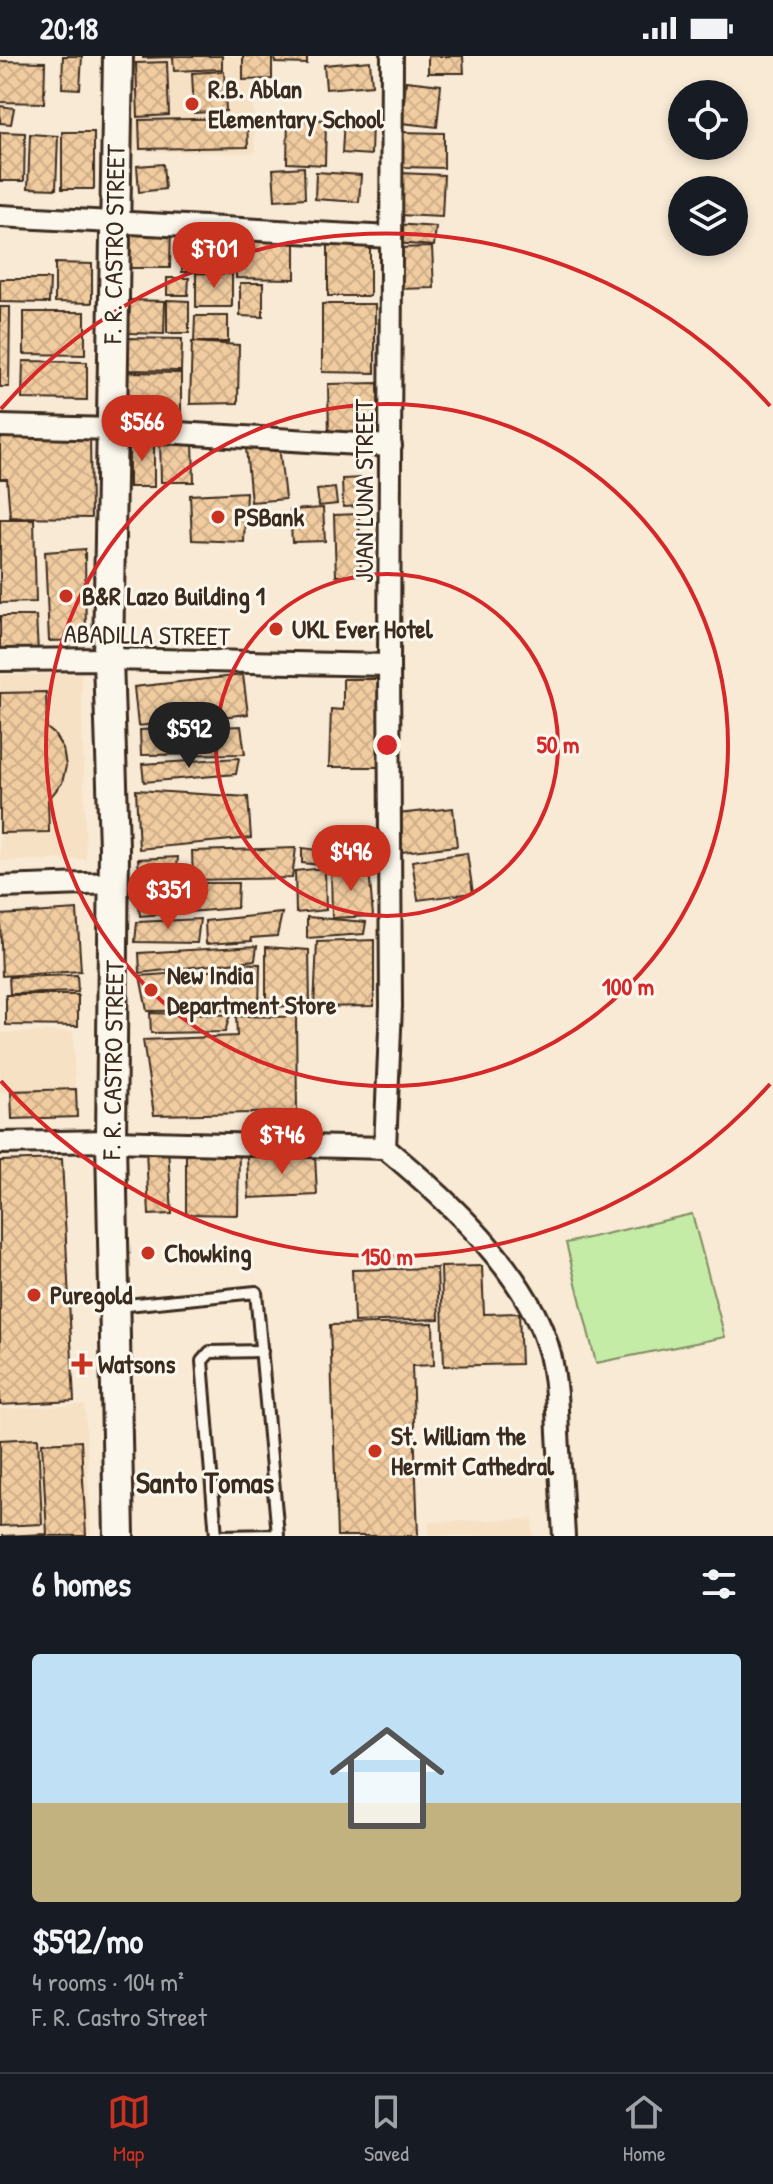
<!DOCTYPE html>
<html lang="en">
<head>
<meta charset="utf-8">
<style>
  body { margin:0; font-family:"Patrick Hand",sans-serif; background:#242831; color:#f1f3f6; height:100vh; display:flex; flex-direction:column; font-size:30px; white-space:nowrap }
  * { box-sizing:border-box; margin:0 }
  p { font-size:26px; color:#9ea1a6 }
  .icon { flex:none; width:44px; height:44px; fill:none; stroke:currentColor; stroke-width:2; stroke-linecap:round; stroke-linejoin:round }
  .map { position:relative; height:1480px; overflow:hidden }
  .drawer { display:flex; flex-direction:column; background:#171b24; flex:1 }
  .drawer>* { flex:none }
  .buttons { position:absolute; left:668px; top:24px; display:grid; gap:16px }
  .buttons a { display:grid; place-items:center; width:80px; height:80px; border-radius:50%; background:#171b24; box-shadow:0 4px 12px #0003; font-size:40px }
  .price { position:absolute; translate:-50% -68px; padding:0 18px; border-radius:28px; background:#c8321e; color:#fff; font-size:26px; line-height:52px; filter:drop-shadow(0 2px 4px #0008) }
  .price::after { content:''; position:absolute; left:50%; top:48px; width:24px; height:18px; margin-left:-12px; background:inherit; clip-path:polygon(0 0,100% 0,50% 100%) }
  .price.on { background:#222; color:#fff }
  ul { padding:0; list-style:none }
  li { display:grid; align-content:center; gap:16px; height:424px; padding:0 32px }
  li+li { border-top:2px solid #363941 }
  li span { display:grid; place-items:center; height:248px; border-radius:8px; color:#555 }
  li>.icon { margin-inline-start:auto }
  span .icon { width:144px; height:144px; fill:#fffc; stroke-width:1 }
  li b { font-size:34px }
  h2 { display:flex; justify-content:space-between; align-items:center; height:96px; padding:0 32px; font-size:34px }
  .status { display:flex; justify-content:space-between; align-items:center; height:56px; padding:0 40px; background:#171b24; direction:ltr }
  .status svg { height:22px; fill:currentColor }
  .dock { display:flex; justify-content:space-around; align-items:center; height:112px; border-top:2px solid #363941; background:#171b24; font-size:22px; color:#9ea1a6 }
  .dock a { display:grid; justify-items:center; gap:4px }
  .dock .on { color:#c8321e }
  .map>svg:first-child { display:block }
</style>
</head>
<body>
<div class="status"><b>20:18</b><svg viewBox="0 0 49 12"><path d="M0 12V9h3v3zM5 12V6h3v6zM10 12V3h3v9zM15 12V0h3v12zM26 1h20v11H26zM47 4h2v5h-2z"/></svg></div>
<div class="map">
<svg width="773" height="1480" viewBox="0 0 773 1480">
  <defs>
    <pattern id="building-cross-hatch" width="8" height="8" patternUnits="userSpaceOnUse" patternTransform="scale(2)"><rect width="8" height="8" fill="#f0cca0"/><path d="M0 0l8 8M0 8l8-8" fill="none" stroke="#cfaf89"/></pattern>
  </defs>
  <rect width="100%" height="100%" fill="#f8ead5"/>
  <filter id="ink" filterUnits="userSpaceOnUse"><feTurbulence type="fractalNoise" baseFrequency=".0125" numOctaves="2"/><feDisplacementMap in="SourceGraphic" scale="16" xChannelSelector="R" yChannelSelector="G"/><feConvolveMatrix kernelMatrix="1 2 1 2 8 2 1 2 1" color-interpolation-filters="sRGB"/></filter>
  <g filter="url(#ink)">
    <!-- built -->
    <g fill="#f6e1c5">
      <polygon points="133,0 251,0 255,97 131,95"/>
      <polygon points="81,618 86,803 0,805 0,619"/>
      <polygon points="73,975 75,1035 0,1036 0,977"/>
      <polygon points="85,1349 91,1480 0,1480 0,1353"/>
      <polygon points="533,1463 533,1480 429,1480 429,1466"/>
    </g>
    <!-- pitch -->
    <polygon fill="#c5eca7" stroke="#808b62" stroke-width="2" points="692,1158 725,1281 596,1307 566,1187"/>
    <!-- building -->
    <g fill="url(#building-cross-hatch)" stroke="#3b2a1e" stroke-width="2">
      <polygon points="63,0 82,0 80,33 62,32"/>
      <polygon points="143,0 222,0 222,13 174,15 173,1 143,2"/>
      <polygon points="243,0 272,0 272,23 243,24"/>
      <polygon points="275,0 307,0 307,8 275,7"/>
      <polygon points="428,0 463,0 464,17 428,17"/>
      <polygon points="0,5 45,6 44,47 0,46"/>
      <polygon points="370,5 372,29 326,33 324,9"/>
      <polygon points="167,6 169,59 138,61 136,7"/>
      <polygon points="224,15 226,55 194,57 192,17"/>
      <polygon points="406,25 441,29 437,71 402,67"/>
      <polygon points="0,50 14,52 11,68 0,67"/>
      <polygon points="247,62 248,91 140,93 139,64"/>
      <polygon points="288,62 326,64 325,109 287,107"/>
      <polygon points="344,63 372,65 371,99 342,97"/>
      <polygon points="0,76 25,77 24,125 0,125"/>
      <rect x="62" y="76" width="32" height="57"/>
      <polygon points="401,76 444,77 444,112 401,111"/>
      <polygon points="30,78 58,80 56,133 28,132"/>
      <polygon points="163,108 165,133 139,136 137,110"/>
      <polygon points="304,111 305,142 275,144 273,113"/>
      <polygon points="316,116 361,119 359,146 315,143"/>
      <polygon points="400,117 444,119 442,161 399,159"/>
      <polygon points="396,168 436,171 434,190 395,187"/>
      <polygon points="128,170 171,170 170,212 128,212"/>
      <polygon points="182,173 226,174 226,216 182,216"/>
      <polygon points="236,177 295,177 295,223 236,222"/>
      <rect x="328" y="183" width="42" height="57"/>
      <polygon points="432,191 434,232 397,233 395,192"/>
      <polygon points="55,207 92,208 92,247 55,246"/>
      <polygon points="196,217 232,218 232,251 196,251"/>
      <polygon points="167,222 189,222 188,239 167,239"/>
      <polygon points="0,223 50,223 49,247 0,246"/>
      <polygon points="240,227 263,227 263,261 240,260"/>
      <polygon points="129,244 165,245 164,278 129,277"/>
      <polygon points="167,244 189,245 189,277 167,277"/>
      <polygon points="322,248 375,248 375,317 322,316"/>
      <polygon points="0,251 10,251 9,331 0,331"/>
      <polygon points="24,256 85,256 85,299 24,298"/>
      <polygon points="195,260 228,260 228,286 194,286"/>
      <polygon points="127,282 182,283 181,315 127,314"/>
      <polygon points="192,286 239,289 238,347 190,348"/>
      <polygon points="23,305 87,306 87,344 22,343"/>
      <polygon points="127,316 181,317 181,358 127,357"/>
      <polygon points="378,327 379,378 329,379 328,328"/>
      <polygon points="0,372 90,375 91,462 10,461 7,423 0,423"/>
      <rect x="129" y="383" width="25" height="48"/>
      <polygon points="160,383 193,383 194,426 161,426"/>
      <polygon points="279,389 285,443 251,446 246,392"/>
      <polygon points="363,422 364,450 343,451 342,423"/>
      <polygon points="335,432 337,448 319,450 317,434"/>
      <polygon points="246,436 244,486 192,484 190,439"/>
      <polygon points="323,452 325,485 292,486 290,454"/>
      <polygon points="359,458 361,519 336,520 334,459"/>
      <polygon points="0,463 34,463 36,546 0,547"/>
      <polygon points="85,493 86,584 49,585 45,496"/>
      <polygon points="0,560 36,560 38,596 0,596"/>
      <polygon points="243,619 248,658 138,670 134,631"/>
      <polygon points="343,623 378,623 379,711 329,711 331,653 343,654"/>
      <polygon points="46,636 47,672 54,678 63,693 66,710 62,727 48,744 49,776 0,777 0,637"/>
      <polygon points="241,670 245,698 141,699 140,674"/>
      <polygon points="239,702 236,718 144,726 142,708"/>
      <polygon points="136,734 248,741 251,782 139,793"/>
      <polygon points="453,752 457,790 402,796 398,758"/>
      <polygon points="296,792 292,822 193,824 192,795"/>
      <polygon points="302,792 335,796 329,810 302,807"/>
      <polygon points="467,797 473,837 418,844 412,805"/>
      <polygon points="178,801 176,821 140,825 138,803"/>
      <polygon points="331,810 369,813 373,860 332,862"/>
      <polygon points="325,812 326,854 296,857 295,815"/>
      <polygon points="136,827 238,827 237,852 140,860"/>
      <polygon points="77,854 81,915 2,920 0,859"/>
      <polygon points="282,857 277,880 251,882 252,885 206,888 205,865"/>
      <polygon points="307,861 366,866 364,878 307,882"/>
      <polygon points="200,863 197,887 135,886 137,866"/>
      <polygon points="374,884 374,950 314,951 317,886"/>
      <polygon points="257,890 255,904 140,917 139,897"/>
      <polygon points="266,891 309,894 310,948 266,952"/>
      <polygon points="236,907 260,908 259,954 147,955 140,920 235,913"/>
      <polygon points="77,919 78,936 10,938 9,921"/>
      <polygon points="6,939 78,939 78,970 6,969"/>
      <polygon points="150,957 230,959 225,976 151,977"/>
      <polygon points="236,960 296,961 297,1056 154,1059 143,984 237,980"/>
      <polygon points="76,1033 77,1061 12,1063 11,1035"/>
      <polygon points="186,1091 239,1092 238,1159 186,1158"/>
      <polygon points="168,1092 172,1158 149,1159 146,1093"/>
      <polygon points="315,1099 317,1139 249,1142 247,1101"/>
      <polygon points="62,1103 74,1345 0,1349 0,1105"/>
      <polygon points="482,1210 484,1258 519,1257 521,1308 444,1310 441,1211"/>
      <polygon points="437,1212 439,1263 354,1266 352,1214"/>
      <polygon points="433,1267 434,1309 412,1310 418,1480 337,1480 330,1269"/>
      <polygon points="38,1382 42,1468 0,1470 0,1384"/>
      <polygon points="81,1385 86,1480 2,1480 47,1478 42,1387"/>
    </g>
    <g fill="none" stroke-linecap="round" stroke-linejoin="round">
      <!-- service casing -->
      <g stroke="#3b2a1e" stroke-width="16">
        <g id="service">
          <polyline points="117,1250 256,1236 278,1479 221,1480"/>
          <polyline points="216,1480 202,1305 210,1296 262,1295"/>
        </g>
      </g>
      <!-- minor casing -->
      <g stroke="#3b2a1e" stroke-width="26">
        <g id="minor">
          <polyline points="0,160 391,181"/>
          <polyline points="0,370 112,373 391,390"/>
          <polyline points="0,604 108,603 389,609"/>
          <polyline points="0,831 114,827"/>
          <polyline points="0,1087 111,1085 385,1092"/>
          <polyline points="385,1092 391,950 389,609 392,0"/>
          <path d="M385 1092C447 1143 529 1218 550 1298 556 1324 557 1350 558 1377 560 1411 562 1446 564 1480"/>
        </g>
      </g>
      <!-- secondary casing -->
      <g stroke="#3b2a1e" stroke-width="34">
        <polyline id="secondary" points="118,0 108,603 114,791 111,1085 119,1480"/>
      </g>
      <!-- service -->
      <use href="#service" stroke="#fbf7ec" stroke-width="10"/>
      <!-- minor -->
      <use href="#minor" stroke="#fbf7ec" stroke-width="20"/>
      <!-- secondary -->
      <use href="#secondary" stroke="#fbf7ec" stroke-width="28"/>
    </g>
  </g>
  <!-- distance rings -->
  <g fill="none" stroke="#d62828" stroke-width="4">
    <circle cx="387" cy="689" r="171"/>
    <circle cx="387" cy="689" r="341"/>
    <path d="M770 1028A512 512 0 0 1 1 1025M1 353A512 512 0 0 1 770 350"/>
  </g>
  <!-- markers -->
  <g fill="#c8321e" stroke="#fbf7ec" stroke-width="3">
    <circle cx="192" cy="48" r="8"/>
    <circle cx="218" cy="461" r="8"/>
    <circle cx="66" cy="540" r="8"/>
    <circle cx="276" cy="573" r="8"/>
    <circle cx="151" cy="934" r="8"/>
    <circle cx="148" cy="1197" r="8"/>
    <circle cx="34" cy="1239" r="8"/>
    <path d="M78 1296h8v8h8v8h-8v8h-8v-8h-8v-8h8z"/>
    <circle cx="375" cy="1395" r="8"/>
  </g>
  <g text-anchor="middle" stroke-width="6" stroke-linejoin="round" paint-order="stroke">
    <!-- poi labels -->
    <g font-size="26" font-weight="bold" fill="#3b2a1e" stroke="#fbf7ec" text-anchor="start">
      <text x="208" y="42">R.B. Ablan<tspan x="208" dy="30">Elementary School</tspan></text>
      <text x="234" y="470">PSBank</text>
      <text x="82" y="549">B&amp;R Lazo Building 1</text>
      <text x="292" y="582">UKL Ever Hotel</text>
      <text x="167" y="928">New India<tspan x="167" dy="30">Department Store</tspan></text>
      <text x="164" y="1206">Chowking</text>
      <text x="50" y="1248">Puregold</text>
      <text x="98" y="1317">Watsons</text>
      <text x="391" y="1389">St. William the<tspan x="391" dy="30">Hermit Cathedral</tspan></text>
    </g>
    <!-- street labels -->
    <g font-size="26" fill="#3b2a1e" stroke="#fbf7ec">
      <text transform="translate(114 188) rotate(-89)" y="9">F. R. CASTRO STREET</text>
      <text transform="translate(364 435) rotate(-90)" y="9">JUAN LUNA STREET</text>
      <text transform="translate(147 579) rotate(1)" y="9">ABADILLA STREET</text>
      <text transform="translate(113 1004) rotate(-89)" y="9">F. R. CASTRO STREET</text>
    </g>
    <!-- quarter labels -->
    <g font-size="30" font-weight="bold" fill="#3b2a1e" stroke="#fbf7ec">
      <text x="205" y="1437">Santo Tomas</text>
    </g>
  </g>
  <circle cx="387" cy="689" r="12" fill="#d62828" stroke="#fbf7ec" stroke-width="4"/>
  <g font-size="24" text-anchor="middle" font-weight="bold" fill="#d62828" stroke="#fbf7ec" stroke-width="6" stroke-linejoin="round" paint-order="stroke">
    <text x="558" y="697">50 m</text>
    <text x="628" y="939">100 m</text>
    <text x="387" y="1209">150 m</text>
  </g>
</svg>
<div class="buttons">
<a><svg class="icon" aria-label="locate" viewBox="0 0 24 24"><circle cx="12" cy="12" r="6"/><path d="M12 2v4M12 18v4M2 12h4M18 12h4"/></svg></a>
<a><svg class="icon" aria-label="layers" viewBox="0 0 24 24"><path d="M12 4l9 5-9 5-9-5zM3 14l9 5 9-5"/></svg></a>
</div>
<b class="price" style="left:214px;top:234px">$701</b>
<b class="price" style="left:142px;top:407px">$566</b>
<b class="price on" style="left:189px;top:714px">$592</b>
<b class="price" style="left:351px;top:837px">$496</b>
<b class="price" style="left:168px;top:875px">$351</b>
<b class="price" style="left:282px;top:1120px">$746</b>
</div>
<section class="drawer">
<h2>6 homes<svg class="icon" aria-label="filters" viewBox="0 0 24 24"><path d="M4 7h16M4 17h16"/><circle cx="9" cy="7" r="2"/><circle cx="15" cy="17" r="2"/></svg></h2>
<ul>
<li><span style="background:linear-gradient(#bfe0f5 60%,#c2b280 0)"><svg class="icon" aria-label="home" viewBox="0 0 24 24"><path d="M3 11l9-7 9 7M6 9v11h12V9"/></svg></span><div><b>$592/mo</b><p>4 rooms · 104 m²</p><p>F. R. Castro Street</p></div></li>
</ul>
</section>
<nav class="dock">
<a class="on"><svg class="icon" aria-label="map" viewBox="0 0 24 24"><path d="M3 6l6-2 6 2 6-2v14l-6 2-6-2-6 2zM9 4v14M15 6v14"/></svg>Map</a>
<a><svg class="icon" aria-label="saved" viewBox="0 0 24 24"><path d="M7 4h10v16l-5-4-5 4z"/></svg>Saved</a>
<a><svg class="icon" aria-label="home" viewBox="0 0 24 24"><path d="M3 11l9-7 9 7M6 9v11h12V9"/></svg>Home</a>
</nav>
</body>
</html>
